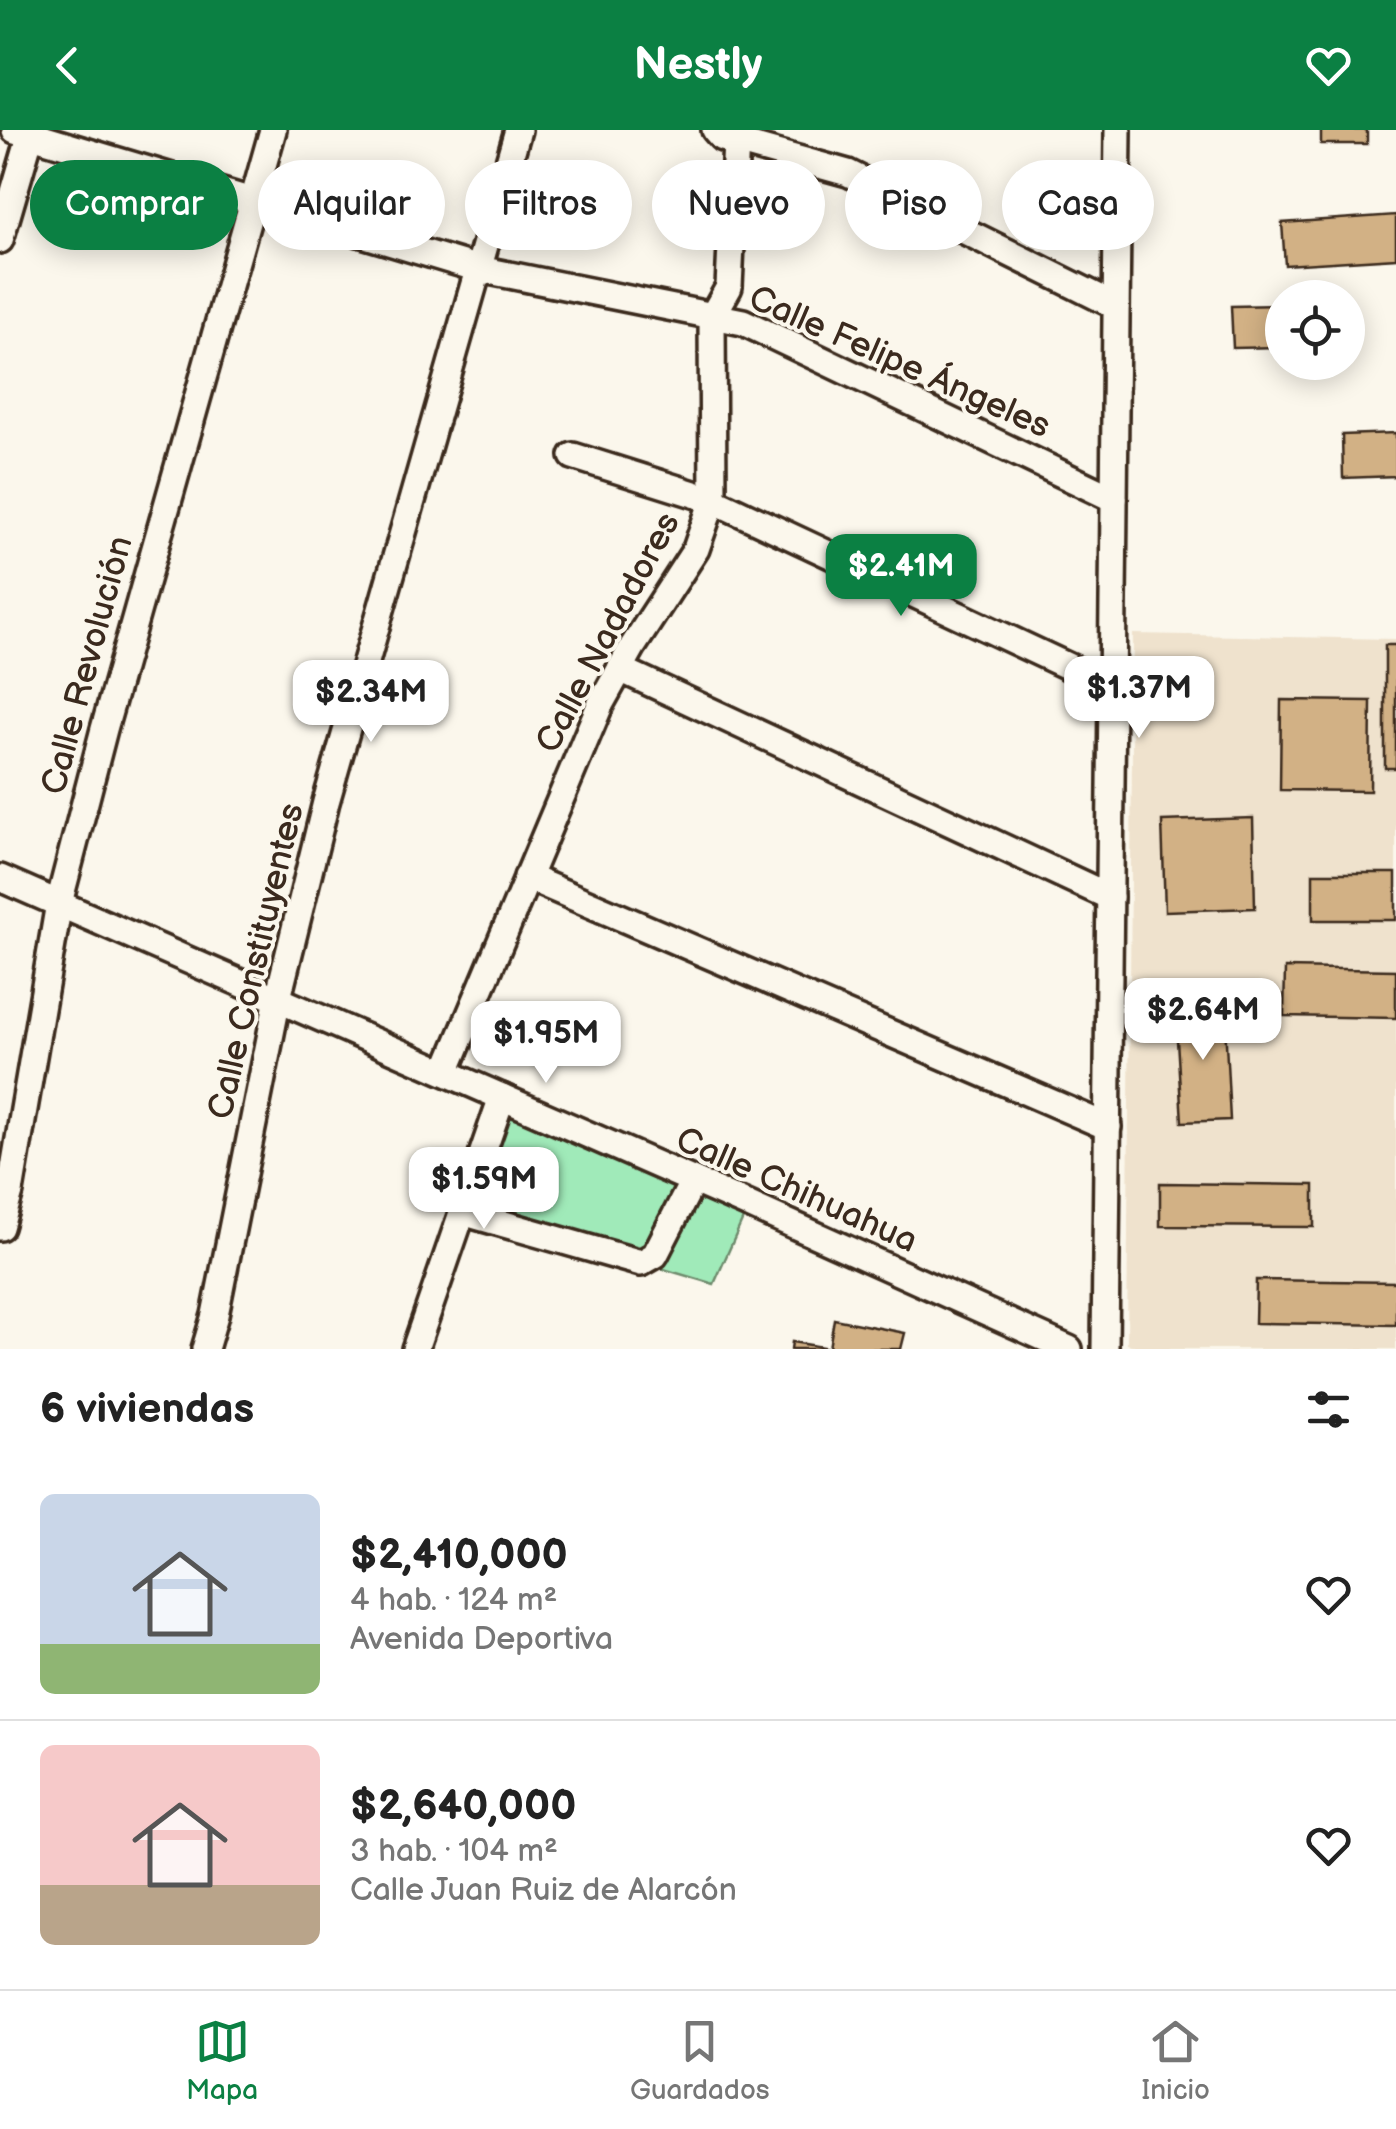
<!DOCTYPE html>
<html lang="es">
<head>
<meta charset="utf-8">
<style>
  body { margin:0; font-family:"Balsamiq Sans",sans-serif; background:#f2f2f2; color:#222; height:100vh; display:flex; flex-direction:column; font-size:38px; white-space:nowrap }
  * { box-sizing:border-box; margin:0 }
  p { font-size:32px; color:#767676 }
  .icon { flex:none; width:55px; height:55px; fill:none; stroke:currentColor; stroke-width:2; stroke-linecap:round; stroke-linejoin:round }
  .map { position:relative; height:1219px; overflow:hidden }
  .details { display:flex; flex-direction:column; background:#fff; flex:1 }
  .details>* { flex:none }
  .banner { position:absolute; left:30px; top:30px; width:1338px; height:90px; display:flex; gap:20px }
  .fabs { position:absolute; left:1265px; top:150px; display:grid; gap:20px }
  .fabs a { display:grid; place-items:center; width:100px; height:100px; border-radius:50%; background:#fff; box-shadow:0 5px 25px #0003; font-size:50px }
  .price { position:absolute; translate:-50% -85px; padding:0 22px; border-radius:20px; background:#fff; color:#222; font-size:32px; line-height:65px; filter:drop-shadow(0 2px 5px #0008) }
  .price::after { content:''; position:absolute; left:50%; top:60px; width:30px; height:22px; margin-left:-15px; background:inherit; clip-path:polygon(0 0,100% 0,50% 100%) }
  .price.on { background:#0b8043; color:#fff }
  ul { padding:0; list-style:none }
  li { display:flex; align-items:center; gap:30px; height:250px; padding:0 40px }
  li+li { border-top:2px solid #e0e0e0 }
  li span { display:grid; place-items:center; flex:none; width:280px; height:200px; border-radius:15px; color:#555 }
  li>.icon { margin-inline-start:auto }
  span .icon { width:120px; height:120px; fill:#fffc; stroke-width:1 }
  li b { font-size:42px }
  h2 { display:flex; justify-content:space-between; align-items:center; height:120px; padding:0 40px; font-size:42px }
  .chip { padding:0 35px; border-radius:45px; background:#fff; box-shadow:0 5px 25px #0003; font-size:35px; line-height:90px }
  .chip.on { background:#0b8043; color:#fff }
  header { display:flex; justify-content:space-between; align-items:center; height:130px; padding:0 40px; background:#0b8043; color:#fff; font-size:45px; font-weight:700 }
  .dock { display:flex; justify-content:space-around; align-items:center; height:140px; border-top:2px solid #e0e0e0; background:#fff; font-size:28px; color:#767676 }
  .dock a { display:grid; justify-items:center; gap:5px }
  .dock .on { color:#0b8043 }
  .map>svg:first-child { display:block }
</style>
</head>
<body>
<header><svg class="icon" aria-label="back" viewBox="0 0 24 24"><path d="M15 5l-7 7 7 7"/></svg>Nestly<svg class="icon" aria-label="heart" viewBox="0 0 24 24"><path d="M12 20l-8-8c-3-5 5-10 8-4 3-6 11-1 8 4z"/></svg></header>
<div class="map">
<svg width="1396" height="1219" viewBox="0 0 1396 1219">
  <rect width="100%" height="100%" fill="#fbf7ec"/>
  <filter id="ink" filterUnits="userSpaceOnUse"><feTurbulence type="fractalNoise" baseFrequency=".01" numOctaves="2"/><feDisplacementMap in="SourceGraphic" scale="20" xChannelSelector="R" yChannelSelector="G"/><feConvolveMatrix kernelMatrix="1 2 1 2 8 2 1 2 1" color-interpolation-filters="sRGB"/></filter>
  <g filter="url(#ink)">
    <!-- built -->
    <polygon fill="#efe2cd" points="1133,504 1396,509 1396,1219 1148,1219 1127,1214"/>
    <!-- green -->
    <polygon fill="#a0eab9" stroke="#6e8a6c" stroke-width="2.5" points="512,979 746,1082 714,1154 478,1084"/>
    <!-- building -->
    <g fill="#d2b185" stroke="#3b2a1e" stroke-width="2.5">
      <rect x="1321" y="0" width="46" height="14"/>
      <polygon points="1396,85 1396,128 1285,135 1282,93"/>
      <polygon points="1282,175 1282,217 1233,218 1231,176"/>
      <polygon points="1396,303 1396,346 1343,348 1342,305"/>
      <rect x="1385" y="515" width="11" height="123"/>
      <polygon points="1281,570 1371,571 1370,661 1280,660"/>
      <polygon points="1253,688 1255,778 1165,781 1162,691"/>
      <rect x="1313" y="743" width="83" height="47"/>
      <polygon points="1285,838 1396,840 1396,888 1284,886"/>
      <polygon points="1224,874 1230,990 1182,992 1175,877"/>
      <polygon points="1160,1053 1314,1055 1314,1097 1160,1096"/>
      <polygon points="1256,1150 1396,1152 1396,1195 1255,1193"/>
      <polygon points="834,1189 905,1203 901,1219 791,1219 792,1212 829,1218"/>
    </g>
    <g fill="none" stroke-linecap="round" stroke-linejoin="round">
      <!-- minor casing -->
      <g stroke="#3b2a1e" stroke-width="32">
        <g id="minor">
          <polyline points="15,0 479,139 743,192 1114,369"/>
          <polyline points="715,0 722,8 848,43 1116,176"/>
          <polyline points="0,110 32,0"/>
          <polyline points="573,326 713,370 1112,557"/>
          <polyline points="620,539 1110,767"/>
          <polyline points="527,747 1108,997"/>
          <polyline points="0,748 749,1075 1069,1219"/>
          <polyline points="446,942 600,575 633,516 696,419 713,370 712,187 729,157 736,11"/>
          <polyline points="462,1082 641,1133 655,1125 693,1051"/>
          <polyline points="0,1097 10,1062 59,773 104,599 273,0"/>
          <polyline points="205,1219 215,1185 278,868 326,672 518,0"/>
          <polyline points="415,1219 502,967"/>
          <polyline points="1105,1219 1118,0"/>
        </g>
      </g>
      <!-- minor -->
      <use href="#minor" stroke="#fbf7ec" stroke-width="25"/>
    </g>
  </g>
  <g text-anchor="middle" stroke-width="8" stroke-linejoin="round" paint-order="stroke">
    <!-- street labels -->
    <g font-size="35" fill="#3b2a1e" stroke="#fbf7ec">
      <text transform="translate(900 231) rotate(24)" y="12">Calle Felipe Ángeles</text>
      <text transform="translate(607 502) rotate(-62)" y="12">Calle Nadadores</text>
      <text transform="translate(86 535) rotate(-75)" y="12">Calle Revolución</text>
      <text transform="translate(255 831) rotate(-77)" y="12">Calle Constituyentes</text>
      <text transform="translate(797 1059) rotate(24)" y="12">Calle Chihuahua</text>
    </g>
  </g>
</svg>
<div class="fabs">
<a><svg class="icon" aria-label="locate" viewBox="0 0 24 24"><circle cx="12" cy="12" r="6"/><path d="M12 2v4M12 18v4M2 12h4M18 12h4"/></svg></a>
</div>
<b class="price on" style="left:901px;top:489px">$2.41M</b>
<b class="price" style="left:1139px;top:611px">$1.37M</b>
<b class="price" style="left:371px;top:615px">$2.34M</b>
<b class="price" style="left:1203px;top:933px">$2.64M</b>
<b class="price" style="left:546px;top:956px">$1.95M</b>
<b class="price" style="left:484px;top:1102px">$1.59M</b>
<div class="banner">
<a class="chip on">Comprar</a>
<a class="chip">Alquilar</a>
<a class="chip">Filtros</a>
<a class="chip">Nuevo</a>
<a class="chip">Piso</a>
<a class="chip">Casa</a>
</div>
</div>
<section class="details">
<h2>6 viviendas<svg class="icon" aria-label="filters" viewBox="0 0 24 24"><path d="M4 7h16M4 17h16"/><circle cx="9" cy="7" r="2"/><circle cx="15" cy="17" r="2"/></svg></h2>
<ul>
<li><span style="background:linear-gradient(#c9d6e8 75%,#8fb573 0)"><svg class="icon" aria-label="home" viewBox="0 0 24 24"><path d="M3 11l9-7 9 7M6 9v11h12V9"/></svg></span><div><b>$2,410,000</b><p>4 hab. · 124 m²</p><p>Avenida Deportiva</p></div><svg class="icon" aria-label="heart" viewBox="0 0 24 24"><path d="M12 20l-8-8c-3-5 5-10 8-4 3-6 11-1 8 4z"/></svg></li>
<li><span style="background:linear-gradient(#f6c9c9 70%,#b9a48a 0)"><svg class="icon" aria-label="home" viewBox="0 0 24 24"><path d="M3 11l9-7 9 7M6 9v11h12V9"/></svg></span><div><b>$2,640,000</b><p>3 hab. · 104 m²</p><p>Calle Juan Ruiz de Alarcón</p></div><svg class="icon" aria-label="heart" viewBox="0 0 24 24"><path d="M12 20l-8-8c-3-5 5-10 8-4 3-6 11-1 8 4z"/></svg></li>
</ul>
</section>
<nav class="dock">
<a class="on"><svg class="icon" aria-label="map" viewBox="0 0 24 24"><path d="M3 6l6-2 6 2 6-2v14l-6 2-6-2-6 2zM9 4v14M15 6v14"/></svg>Mapa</a>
<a><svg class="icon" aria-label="saved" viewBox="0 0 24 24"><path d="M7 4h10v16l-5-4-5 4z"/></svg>Guardados</a>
<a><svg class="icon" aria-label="home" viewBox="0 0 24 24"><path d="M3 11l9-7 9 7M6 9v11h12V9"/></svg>Inicio</a>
</nav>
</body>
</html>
